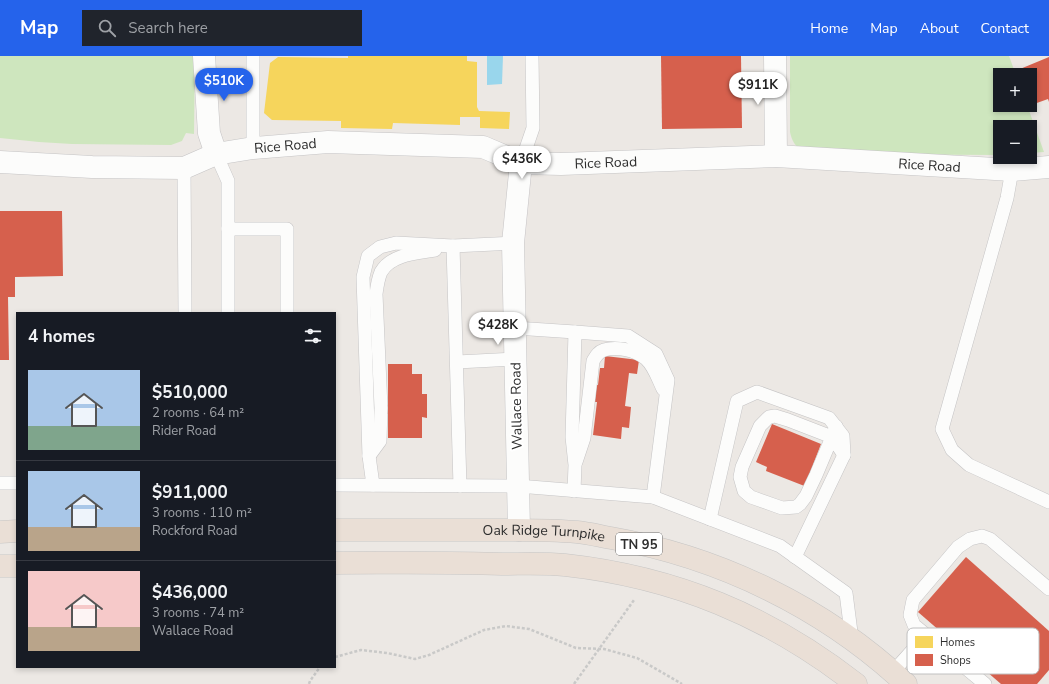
<!DOCTYPE html>
<html lang="en">
<head>
<meta charset="utf-8">
<style>
  body { margin:0; font-family:"Nunito Sans",sans-serif; background:#20242c; color:#f1f3f6; height:100vh; display:flex; flex-direction:column; font-size:15px; white-space:nowrap }
  * { box-sizing:border-box; margin:0 }
  p { font-size:13px; color:#9ea1a6 }
  .icon { flex:none; width:22px; height:22px; fill:none; stroke:currentColor; stroke-width:2; stroke-linecap:round; stroke-linejoin:round }
  .map { position:relative; flex:1; overflow:hidden }
  .side { position:absolute; left:16px; top:256px; width:320px; height:356px; display:flex; flex-direction:column; background:#171b24; border-radius:0px; box-shadow:0 2px 6px #0003 }
  .side>* { flex:none }
  .buttons { position:absolute; left:993px; top:12px; display:grid; gap:8px }
  .buttons a { display:grid; place-items:center; width:44px; height:44px; border-radius:0px; background:#171b24; box-shadow:0 2px 6px #0003; font-size:20px }
  .price { position:absolute; translate:-50% -34px; padding:0 9px; border-radius:14px; background:#fff; color:#222; font-size:13px; line-height:26px; filter:drop-shadow(0 1px 2px #0008) }
  .price::after { content:''; position:absolute; left:50%; top:24px; width:12px; height:9px; margin-left:-6px; background:inherit; clip-path:polygon(0 0,100% 0,50% 100%) }
  .price.on { background:#2563eb; color:#fff }
  ul { padding:0; list-style:none }
  li { display:flex; align-items:center; gap:12px; height:100px; padding:0 12px }
  li+li { border-top:1px solid #363941 }
  li span { display:grid; place-items:center; flex:none; width:112px; height:80px; border-radius:0px; color:#555 }
  li>.icon { margin-inline-start:auto }
  span .icon { width:48px; height:48px; fill:#fffc; stroke-width:1 }
  li b { font-size:17px }
  h2 { display:flex; justify-content:space-between; align-items:center; height:48px; padding:0 12px; font-size:17px }
  header { display:flex; align-items:center; gap:24px; box-sizing:border-box; height:56px; padding:0 20px; background:#2563eb; color:#fff }
  header strong { font-size:19px }
  nav { display:flex; gap:22px; margin-inline-start:auto; font-size:14px }
  .search { width:280px; height:36px; background:#20242c; display:flex; align-items:center; gap:10px; box-sizing:border-box; padding:0 14px; border-radius:0px; color:#9ea1a6; font-size:15px }
  .map>svg:first-child { display:block }
</style>
</head>
<body>
<header>
<strong>Map</strong>
<div class="search"><svg class="icon" aria-label="search" viewBox="0 0 24 24"><circle cx="10" cy="10" r="6"/><path d="M15 15l6 6"/></svg>Search here</div>
<nav><a>Home</a><a>Map</a><a>About</a><a>Contact</a></nav>
</header>
<div class="map">
<svg width="1049" height="628" viewBox="0 0 1049 628">
  <rect width="100%" height="100%" fill="#ece8e4"/>
  <!-- green -->
  <g fill="#cee6be">
    <polygon points="0,0 195,0 194,78 186,77 182,85 171,89 72,88 39,86 0,82"/>
    <path d="M790 0H1009L1016 19H1000V49H1027L1044 96 1030 97V71H1000V99L817 98C801 93 794 94 790 76Z"/>
  </g>
  <!-- water -->
  <polygon fill="#99d6ec" points="487,0 503,0 502,28 487,29"/>
  <!-- homes -->
  <polygon fill="#f6d55c" points="348,0 467,0 467,5 477,6 477,51 479,55 510,56 509,73 480,72 480,61 460,61 460,69 393,67 392,73 341,72 341,65 272,64 264,57 270,7 278,1 348,2"/>
  <!-- shops -->
  <g fill="#d6604d">
    <polygon points="661,0 741,0 742,72 662,73"/>
    <polygon points="1049,1 1049,46 1048,43 1034,48 1030,39 1030,19 1022,19 1020,13"/>
    <polygon points="0,155 62,155 63,220 15,221 15,241 8,241 9,304 0,304"/>
    <polygon points="605,300 639,304 637,318 629,317 625,350 631,351 629,372 622,371 621,383 593,379 597,346 594,346 596,329 598,329 600,312 604,312"/>
    <polygon points="388,308 412,308 412,318 422,318 422,338 427,338 427,362 422,361 422,382 388,382 388,358 380,358 384,348 388,349"/>
    <polygon points="772,368 821,388 813,409 816,410 807,431 766,415 767,411 756,406"/>
    <polygon points="966,501 1049,575 1049,614 1037,628 1001,628 918,556"/>
  </g>
  <g fill="none" stroke-linecap="round" stroke-linejoin="round">
    <!-- lane casing -->
    <g stroke="#c5c4c5" stroke-width="14">
      <g id="lane">
        <polyline points="253,0 253,92"/>
        <polyline points="216,98 228,125 228,257"/>
        <polyline points="521,107 533,72 532,0"/>
        <polyline points="184,112 185,257"/>
        <polyline points="1012,114 1007,142 942,373 952,394 969,409 1049,446"/>
        <polyline points="228,173 287,173 287,257"/>
        <polyline points="453,190 460,430"/>
        <polyline points="515,272 575,276"/>
        <polyline points="457,306 515,303"/>
        <polyline points="836,370 832,381 816,419 806,440 800,448 796,451 782,452 751,441 744,435 740,421 742,411 760,370 769,361 775,360 788,364 832,381 844,399"/>
        <path d="M369 400 380 385 381 352 376 238C377 230 378 223 381 216 391 198 418 197 435 194"/>
        <path d="M576 406 584 382 593 305C596 300 598 296 604 294 616 290 636 294 646 303 654 310 658 323 663 333"/>
        <polyline points="0,427 17,427"/>
        <polyline points="335,429 518,430 653,441 780,490 846,537 852,584"/>
        <polyline points="373,429 369,400 363,221 368,200 380,191 396,187 453,190 513,187"/>
        <polyline points="574,435 575,409 572,381 575,276 628,280 656,298 668,324 653,441"/>
        <polyline points="710,463 737,345 757,336 829,362 843,380 844,399 795,501"/>
        <polyline points="893,616 926,579"/>
        <polyline points="985,628 914,569 910,559 913,544 958,491 970,483 982,480 990,483 1049,533"/>
      </g>
    </g>
    <!-- street casing -->
    <g stroke="#c5c4c5" stroke-width="23">
      <g id="street">
        <polyline points="204,0 209,77 216,98"/>
        <polyline points="775,0 776,100"/>
        <path id="s1" d="M0 106 92 111 184 112 216 98 253 92 328 86 483 91 521 107 561 108 776 100 1012 114 1049 111"/>
        <polyline points="519,474 513,187 521,107"/>
      </g>
    </g>
    <!-- highway casing -->
    <g stroke="#c6c5c4" stroke-width="23">
      <g id="highway">
        <path id="s2" d="M335 474C384 474 433 474 482 474 514 474 546 473 577 476 588 477 600 480 611 482 720 501 825 552 906 628"/>
        <polyline points="0,476 17,475"/>
        <path d="M335 507C391 507 446 506 502 508 523 508 545 507 565 509 675 521 769 560 856 628"/>
        <polyline points="0,510 17,510"/>
      </g>
    </g>
    <!-- path -->
    <g stroke="#c9c9c8" stroke-width="2.5" stroke-dasharray="3 2" stroke-linecap="butt">
      <polyline points="335,601 361,594 387,597 415,603 429,599 484,574 506,570 529,573 576,592 604,593 637,602 682,628"/>
      <polyline points="309,628 310,625 320,611"/>
      <polyline points="574,628 634,544"/>
    </g>
    <!-- lane -->
    <use href="#lane" stroke="#fcfcfb" stroke-width="13"/>
    <!-- street -->
    <use href="#street" stroke="#fcfcfb" stroke-width="22"/>
    <!-- highway -->
    <use href="#highway" stroke="#eadfd6" stroke-width="22"/>
  </g>
  <g text-anchor="middle" stroke-width="4" stroke-linejoin="round" paint-order="stroke">
    <!-- shield labels -->
    <rect fill="#fff" stroke="#6d6d6d" stroke-width="1" x="616" y="477" width="46" height="22" rx="3"/>
    <g font-size="13" font-weight="bold" fill="#2e2e2e">
      <text x="639" y="493">TN 95</text>
    </g>
    <!-- street labels -->
    <g font-size="14" fill="#2e2e2e" stroke="#fff">
      <text dy="5" stroke="none"><textPath href="#s1" startOffset="289">Rice Road</textPath></text>
      <text dy="5" stroke="none"><textPath href="#s1" startOffset="613">Rice Road</textPath></text>
      <text dy="5" stroke="none"><textPath href="#s1" startOffset="937">Rice Road</textPath></text>
      <text transform="translate(516 350) rotate(-91)" y="5">Wallace Road</text>
      <text dy="5" stroke="none"><textPath href="#s2" startOffset="209">Oak Ridge Turnpike</textPath></text>
    </g>
  </g>
  <!-- legend -->
  <rect x="907" y="572" width="132" height="46" rx="6" fill="#fff" stroke="#c0c0c0" stroke-width="1"/>
  <rect x="915" y="580" width="18" height="12" fill="#f6d55c"/>
  <rect x="915" y="598" width="18" height="12" fill="#d6604d"/>
  <g font-size="11" fill="#2e2e2e">
    <text x="940" y="590">Homes</text>
    <text x="940" y="608">Shops</text>
  </g>
</svg>
<div class="buttons">
<a>+</a>
<a>−</a>
</div>
<b class="price on" style="left:224px;top:46px">$510K</b>
<b class="price" style="left:758px;top:50px">$911K</b>
<b class="price" style="left:522px;top:124px">$436K</b>
<b class="price" style="left:498px;top:290px">$428K</b>
<section class="side">
<h2>4 homes<svg class="icon" aria-label="filters" viewBox="0 0 24 24"><path d="M4 7h16M4 17h16"/><circle cx="9" cy="7" r="2"/><circle cx="15" cy="17" r="2"/></svg></h2>
<ul>
<li><span style="background:linear-gradient(#a9c7e8 70%,#7fa58c 0)"><svg class="icon" aria-label="home" viewBox="0 0 24 24"><path d="M3 11l9-7 9 7M6 9v11h12V9"/></svg></span><div><b>$510,000</b><p>2 rooms · 64 m²</p><p>Rider Road</p></div></li>
<li><span style="background:linear-gradient(#a9c7e8 70%,#b9a48a 0)"><svg class="icon" aria-label="home" viewBox="0 0 24 24"><path d="M3 11l9-7 9 7M6 9v11h12V9"/></svg></span><div><b>$911,000</b><p>3 rooms · 110 m²</p><p>Rockford Road</p></div></li>
<li><span style="background:linear-gradient(#f6c9c9 70%,#b9a48a 0)"><svg class="icon" aria-label="home" viewBox="0 0 24 24"><path d="M3 11l9-7 9 7M6 9v11h12V9"/></svg></span><div><b>$436,000</b><p>3 rooms · 74 m²</p><p>Wallace Road</p></div></li>
</ul>
</section>
</div>
</body>
</html>
